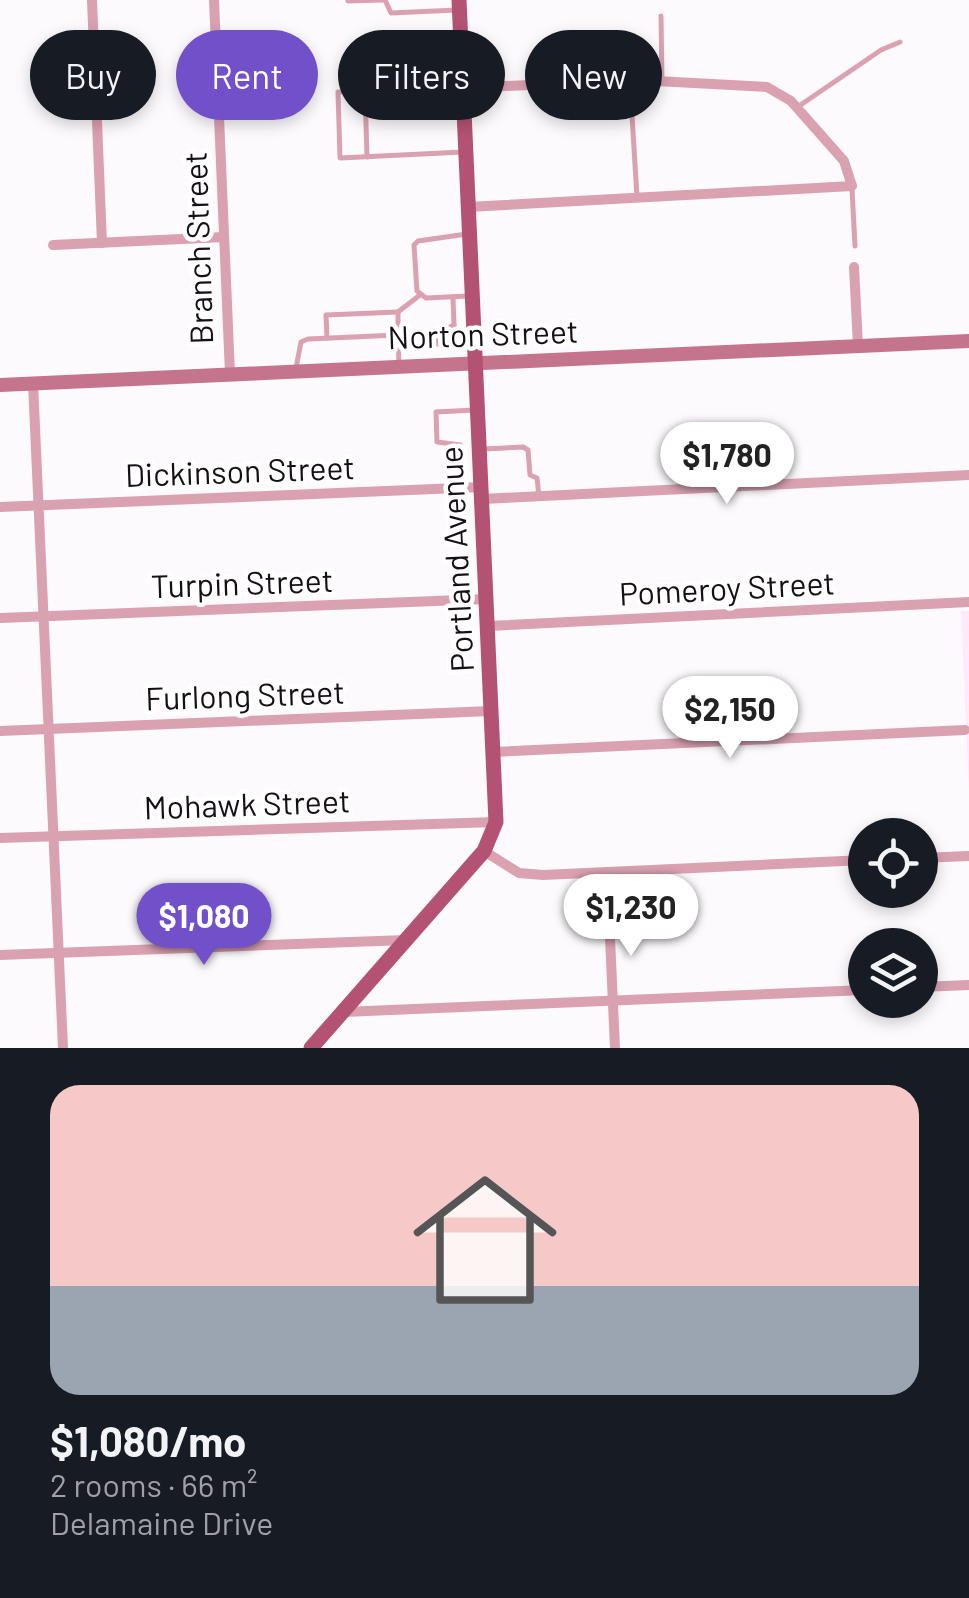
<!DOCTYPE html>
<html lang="en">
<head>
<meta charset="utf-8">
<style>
  body { margin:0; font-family:Barlow,sans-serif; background:#242831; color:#f1f3f6; height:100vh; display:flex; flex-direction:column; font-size:38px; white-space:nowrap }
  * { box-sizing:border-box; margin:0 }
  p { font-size:32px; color:#9ea1a6 }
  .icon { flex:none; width:55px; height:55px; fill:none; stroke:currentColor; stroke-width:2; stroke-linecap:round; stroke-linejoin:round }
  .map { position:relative; height:1048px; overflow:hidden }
  .panel { display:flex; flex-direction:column; background:#171b24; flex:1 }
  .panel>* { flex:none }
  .guide { position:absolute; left:30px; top:30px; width:910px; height:90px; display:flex; gap:20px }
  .tools { position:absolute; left:848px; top:818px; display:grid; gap:20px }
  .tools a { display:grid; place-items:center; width:90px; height:90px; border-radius:50%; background:#171b24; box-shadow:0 5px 15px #0003; font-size:50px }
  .price { position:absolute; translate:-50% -85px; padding:0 22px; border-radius:35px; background:#fff; color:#222; font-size:32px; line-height:65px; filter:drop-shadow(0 2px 5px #0008) }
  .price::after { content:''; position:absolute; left:50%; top:60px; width:30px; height:22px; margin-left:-15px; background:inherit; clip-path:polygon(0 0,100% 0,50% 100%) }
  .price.active { background:#7150ca; color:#fff }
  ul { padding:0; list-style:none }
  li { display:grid; align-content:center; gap:20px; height:530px; padding:0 50px }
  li+li { border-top:2px solid #363941 }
  li span { display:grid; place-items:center; height:310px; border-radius:30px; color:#555 }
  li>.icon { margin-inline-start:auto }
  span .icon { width:180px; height:180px; fill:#fffc; stroke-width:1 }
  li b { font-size:42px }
  .chip { padding:0 35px; border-radius:45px; background:#171b24; box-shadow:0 5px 15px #0003; font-size:35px; line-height:90px }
  .chip.active { background:#7150ca; color:#fff }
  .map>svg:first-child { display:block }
</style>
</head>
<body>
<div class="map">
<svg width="969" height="1048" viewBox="0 0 969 1048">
  <rect width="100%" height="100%" fill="#fdfafd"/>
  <!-- education -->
  <polygon fill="#feeafb" points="961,611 969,611 969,791"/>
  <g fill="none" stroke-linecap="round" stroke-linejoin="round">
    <!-- lane -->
    <g stroke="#daa1b1" stroke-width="5">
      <polyline points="385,0 391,13 457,10"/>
      <polyline points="348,1 383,0"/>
      <polyline points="661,16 662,81"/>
      <polyline points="630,83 637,197"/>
      <polyline points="458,88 338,92 340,158 463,152"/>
      <polyline points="365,91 367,157"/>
      <polyline points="799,106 881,50 900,42"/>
      <polyline points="852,189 855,246"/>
      <polyline points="467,234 418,241 414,245 417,291 426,298 468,296"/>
      <polyline points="450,327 454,325 453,298"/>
      <polyline points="398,335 398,312 420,295"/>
      <polyline points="327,338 326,315 398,312"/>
      <polyline points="434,343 447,346 456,337 454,325"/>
      <polyline points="399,345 434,343 438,339"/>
      <polyline points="296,368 301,342 308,339 398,335 399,364"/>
      <polyline points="460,445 437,442 436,412 474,410"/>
      <polyline points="483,449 523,447 528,450 530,475 537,478 539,496"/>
    </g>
    <!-- street -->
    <g stroke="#daa1b1" stroke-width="10">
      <polyline points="92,0 102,243"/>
      <polyline points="214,0 230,374"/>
      <polyline points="463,88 637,80 767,87 791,101 844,161 852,186 468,207"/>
      <polyline points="53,245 224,237"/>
      <polyline points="854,267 858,346"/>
      <polyline points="33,383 63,1048"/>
      <polyline points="482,499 969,475"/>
      <polyline points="0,507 482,487"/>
      <polyline points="0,618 487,599"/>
      <polyline points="488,626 969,602"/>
      <polyline points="0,731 491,711"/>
      <polyline points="493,752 965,730"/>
      <polyline points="0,838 496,822"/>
      <polyline points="484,851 519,873 543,875 865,860"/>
      <polyline points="920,858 969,856"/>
      <polyline points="607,872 615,1048"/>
      <polyline points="0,955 406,940"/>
      <polyline points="920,987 969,985"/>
      <polyline points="343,1012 865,990"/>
    </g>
    <!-- secondary -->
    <polyline stroke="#c5748d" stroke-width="14" points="0,385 969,341"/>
    <!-- primary -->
    <polyline stroke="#b45273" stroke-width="15" points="311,1048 484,851 496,822 459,0"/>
  </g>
  <g text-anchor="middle" stroke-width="9" stroke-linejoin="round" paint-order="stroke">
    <!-- street labels -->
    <g font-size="32" fill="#161016" stroke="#fff">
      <text transform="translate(199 248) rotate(-92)" y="11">Branch Street</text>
      <text transform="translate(483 335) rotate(-2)" y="11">Norton Street</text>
      <text transform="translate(240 472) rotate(-2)" y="11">Dickinson Street</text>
      <text transform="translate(457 559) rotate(-93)" y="11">Portland Avenue</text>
      <text transform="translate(242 584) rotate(-2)" y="11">Turpin Street</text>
      <text transform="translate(727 589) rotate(-3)" y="11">Pomeroy Street</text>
      <text transform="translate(245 696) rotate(-2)" y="11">Furlong Street</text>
      <text transform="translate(247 805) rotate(-2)" y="11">Mohawk Street</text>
    </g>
  </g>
</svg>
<div class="tools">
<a><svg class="icon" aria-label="locate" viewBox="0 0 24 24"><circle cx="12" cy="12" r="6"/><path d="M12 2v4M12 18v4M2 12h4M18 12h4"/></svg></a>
<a><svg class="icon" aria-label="layers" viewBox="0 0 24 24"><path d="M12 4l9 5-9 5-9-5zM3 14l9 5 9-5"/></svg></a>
</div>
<b class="price" style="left:727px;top:507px">$1,780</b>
<b class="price" style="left:730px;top:761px">$2,150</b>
<b class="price" style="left:631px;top:959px">$1,230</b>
<b class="price active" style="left:204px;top:968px">$1,080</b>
<div class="guide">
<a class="chip">Buy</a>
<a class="chip active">Rent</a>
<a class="chip">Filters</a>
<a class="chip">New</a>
</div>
</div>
<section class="panel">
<ul>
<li><span style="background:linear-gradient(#f6c9c9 65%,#9aa5b1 0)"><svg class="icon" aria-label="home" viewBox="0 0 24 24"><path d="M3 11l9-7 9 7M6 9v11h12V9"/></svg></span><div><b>$1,080/mo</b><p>2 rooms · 66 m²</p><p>Delamaine Drive</p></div></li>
</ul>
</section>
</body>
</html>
